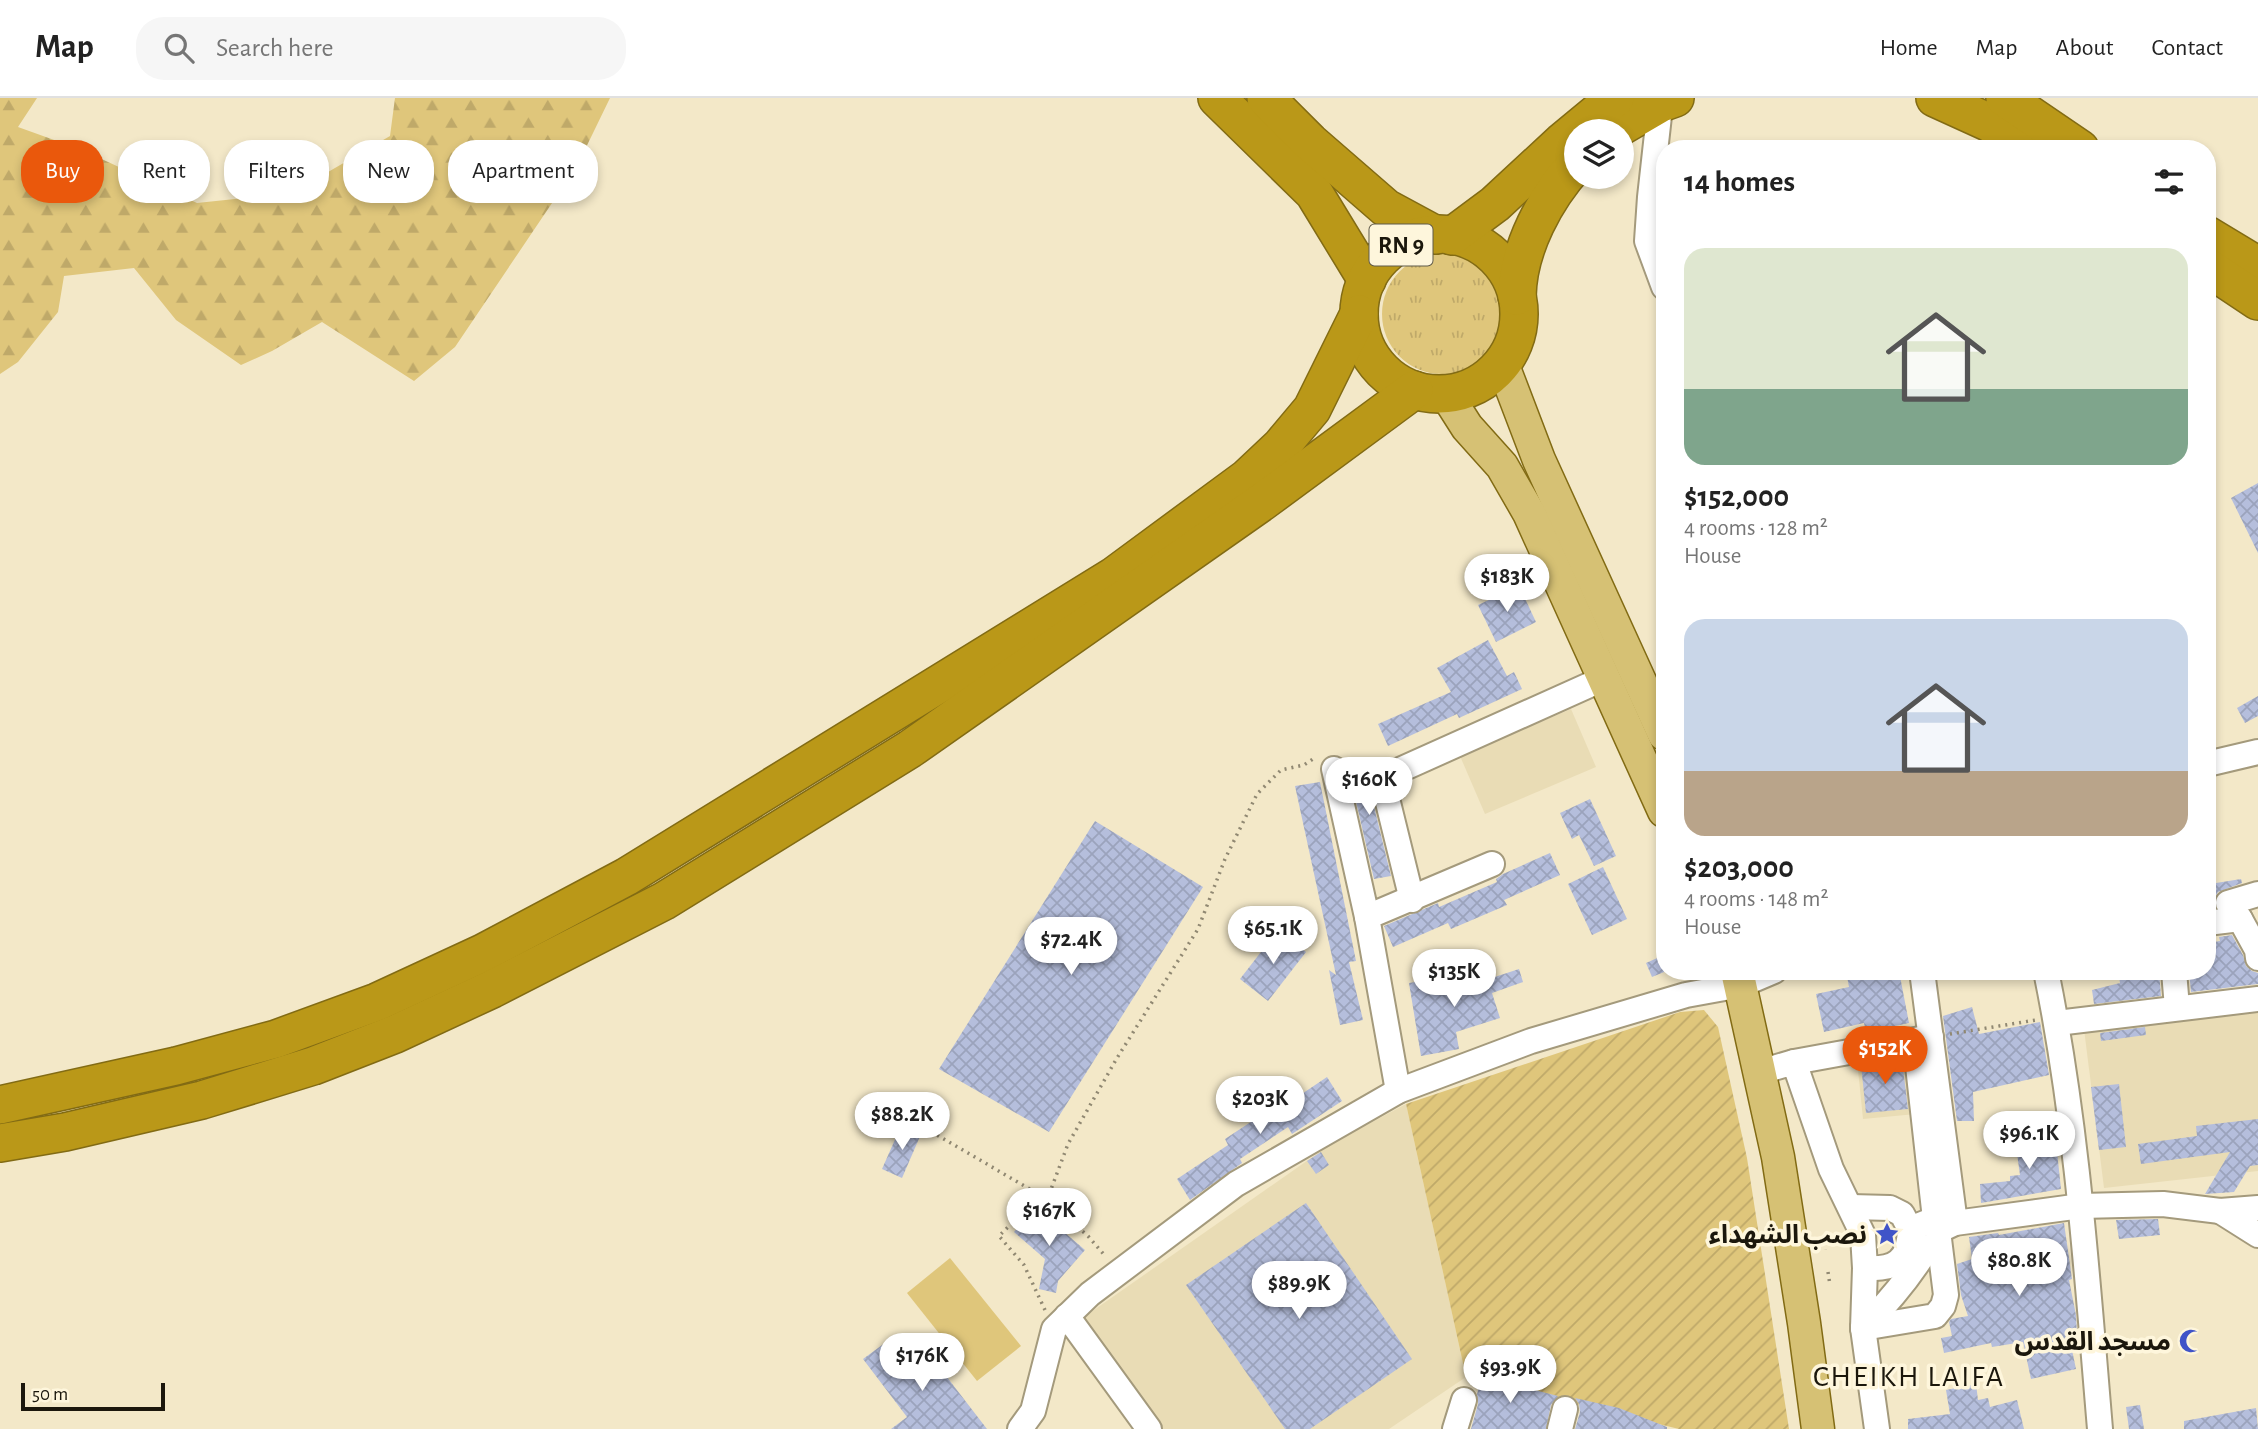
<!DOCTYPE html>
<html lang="en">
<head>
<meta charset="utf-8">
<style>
  body { margin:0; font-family:"Alegreya Sans","Noto Sans Arabic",sans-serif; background:#f6f6f6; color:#222; height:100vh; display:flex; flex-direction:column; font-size:26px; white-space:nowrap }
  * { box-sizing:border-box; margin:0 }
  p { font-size:23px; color:#767676 }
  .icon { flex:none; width:38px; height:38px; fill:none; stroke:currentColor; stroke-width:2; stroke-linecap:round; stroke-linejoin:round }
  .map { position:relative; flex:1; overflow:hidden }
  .sheet { position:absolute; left:1656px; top:42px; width:560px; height:840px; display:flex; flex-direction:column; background:#fff; border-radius:28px; box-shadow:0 4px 10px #0003 }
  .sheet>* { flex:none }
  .guide { position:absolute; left:21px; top:42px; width:665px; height:63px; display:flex; gap:14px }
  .fabs { position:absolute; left:1564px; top:21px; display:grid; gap:14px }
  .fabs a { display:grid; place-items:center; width:70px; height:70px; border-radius:50%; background:#fff; box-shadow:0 4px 10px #0003; font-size:35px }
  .scale { position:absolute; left:21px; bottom:18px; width:144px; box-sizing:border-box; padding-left:7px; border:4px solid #1b170c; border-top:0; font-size:19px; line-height:24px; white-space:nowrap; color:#1b170c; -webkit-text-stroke:5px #fef6dc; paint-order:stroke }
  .price { position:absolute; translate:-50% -60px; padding:0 16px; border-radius:24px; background:#fff; color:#222; font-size:23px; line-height:46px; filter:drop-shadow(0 2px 4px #0008) }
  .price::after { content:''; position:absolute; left:50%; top:42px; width:21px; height:16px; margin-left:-10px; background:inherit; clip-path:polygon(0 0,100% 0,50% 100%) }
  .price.current { background:#ea580c; color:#fff }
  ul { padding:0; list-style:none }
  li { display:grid; align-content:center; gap:14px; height:371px; padding:0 28px }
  li span { display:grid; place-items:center; height:217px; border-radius:21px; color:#555 }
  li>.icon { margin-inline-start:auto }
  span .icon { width:126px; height:126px; fill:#fffc; stroke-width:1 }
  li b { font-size:30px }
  h2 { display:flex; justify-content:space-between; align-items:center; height:84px; padding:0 28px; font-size:30px }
  .tag { padding:0 24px; border-radius:28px; background:#fff; box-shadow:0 4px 10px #0003; font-size:24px; line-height:63px }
  .tag.current { background:#ea580c; color:#fff }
  header { display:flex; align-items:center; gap:42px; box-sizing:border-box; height:98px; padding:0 35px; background:#fff; border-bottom:2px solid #e0e0e0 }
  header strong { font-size:33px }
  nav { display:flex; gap:38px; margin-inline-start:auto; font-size:24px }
  .search { width:490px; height:63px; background:#f6f6f6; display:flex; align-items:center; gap:18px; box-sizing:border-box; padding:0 24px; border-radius:28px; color:#767676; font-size:26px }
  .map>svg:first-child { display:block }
</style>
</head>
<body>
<header>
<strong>Map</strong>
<div class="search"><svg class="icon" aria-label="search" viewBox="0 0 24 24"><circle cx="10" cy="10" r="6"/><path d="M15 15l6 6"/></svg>Search here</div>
<nav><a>Home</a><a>Map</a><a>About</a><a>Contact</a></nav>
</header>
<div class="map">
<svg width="2258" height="1331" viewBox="0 0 2258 1331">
  <defs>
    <pattern id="grass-tufts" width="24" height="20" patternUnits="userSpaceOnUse" patternTransform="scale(1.75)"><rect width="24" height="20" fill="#dfc67b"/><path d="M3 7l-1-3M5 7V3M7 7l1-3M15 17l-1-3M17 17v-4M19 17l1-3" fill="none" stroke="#bfa969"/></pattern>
    <pattern id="forest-firs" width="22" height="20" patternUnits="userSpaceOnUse" patternTransform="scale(1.75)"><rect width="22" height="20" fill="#dfc67b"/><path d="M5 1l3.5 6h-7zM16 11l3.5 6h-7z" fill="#bfa969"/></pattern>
    <pattern id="garden-furrows" width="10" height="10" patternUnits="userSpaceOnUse" patternTransform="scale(1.75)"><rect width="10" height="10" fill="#dfc67b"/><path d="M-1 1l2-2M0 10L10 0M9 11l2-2" fill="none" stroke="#bfa969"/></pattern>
    <pattern id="building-cross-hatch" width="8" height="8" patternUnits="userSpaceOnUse" patternTransform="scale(1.75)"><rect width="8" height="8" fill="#b5bedc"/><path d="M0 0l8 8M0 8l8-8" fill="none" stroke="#9ba3bc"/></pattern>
  </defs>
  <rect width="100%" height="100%" fill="#f3e8c8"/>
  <!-- built -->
  <g fill="#e9dcb5">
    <polygon points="1571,611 1596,669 1485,716 1460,658"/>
    <polygon points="2258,909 2258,1073 2104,1090 2084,931"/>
    <polygon points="1911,957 1916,1016 1863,1021 1857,962"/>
    <polygon points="1406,1006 1466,1279 1389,1331 1163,1331 1084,1219 1331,1046"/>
  </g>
  <!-- grass -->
  <circle fill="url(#grass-tufts)" cx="1442" cy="216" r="60"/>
  <!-- forest -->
  <polygon fill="url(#forest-firs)" points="0,0 37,0 18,29 82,52 197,105 292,95 390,38 395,0 610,0 577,68 455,249 414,283 322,224 272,253 241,267 176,222 134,170 64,178 58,214 18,264 0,276"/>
  <!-- garden -->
  <polygon fill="url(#garden-furrows)" points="1704,912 1718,929 1747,1060 1789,1331 1679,1331 1466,1279 1406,1006 1680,914"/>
  <!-- pitch -->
  <polygon fill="#dfc67b" points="950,1160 1021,1248 977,1283 907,1195"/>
  <!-- building -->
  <g fill="url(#building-cross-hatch)">
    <polygon points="2258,385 2258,455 2231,400"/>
    <polygon points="1519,488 1536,524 1496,544 1478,507"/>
    <polygon points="1488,542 1507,578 1514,574 1522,591 1459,620 1457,616 1388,648 1378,626 1451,594 1437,570"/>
    <polygon points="2258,598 2258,618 2245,625 2237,610"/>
    <polygon points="1370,660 1372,670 1368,676 1368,684 1391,778 1374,781 1347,665"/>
    <polygon points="1320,684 1356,863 1349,864 1363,922 1340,927 1329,872 1336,877 1295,688"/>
    <polygon points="1590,701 1616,758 1594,768 1579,737 1572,741 1560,715"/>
    <polygon points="1095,723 1203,789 1049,1034 939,971"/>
    <polygon points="1550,755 1560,777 1504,802 1507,807 1451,831 1448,825 1393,849 1384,828 1438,805 1439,809 1497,784 1496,781 1503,776"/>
    <polygon points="1603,769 1627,821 1592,837 1568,786"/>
    <polygon points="2241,781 2242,785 2218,794 2214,801 2214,809 2207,810 2207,797 2212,796 2210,786"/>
    <polygon points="1278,832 1306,854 1268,903 1240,881"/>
    <polygon points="2232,837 2243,857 2246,868 2252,873 2258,875 2258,886 2191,894 2189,873 2207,873 2207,845 2220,843 2219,839"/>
    <polygon points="1664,857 1664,874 1652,879 1646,865"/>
    <polygon points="1519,871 1523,884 1492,895 1500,920 1456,934 1459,951 1421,958 1409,885 1446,879 1449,894"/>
    <polygon points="1846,873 1899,873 1909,925 1866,934 1864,925 1824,934 1816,896 1849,889"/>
    <polygon points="2118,873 2159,873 2161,898 2094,906 2092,892 2120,885"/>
    <polygon points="1972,909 1979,936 2040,924 2049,977 1973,994 1974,1023 1957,1023 1943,918"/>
    <polygon points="2145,929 2146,937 2101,943 2100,935"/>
    <polygon points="1906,960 1903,970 1908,1011 1866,1015 1861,967"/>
    <polygon points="1327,979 1342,1003 1292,1036 1288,1029 1240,1061 1242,1065 1190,1102 1177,1081 1228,1047 1225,1041 1275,1008 1278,1012"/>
    <polygon points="2119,986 2126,1049 2099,1052 2091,989"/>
    <polygon points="2258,1021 2258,1067 2250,1068 2234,1094 2205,1096 2230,1054 2141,1066 2138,1046 2197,1038 2196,1028"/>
    <polygon points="901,1028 921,1036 902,1080 882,1071"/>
    <polygon points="2055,1035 2061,1091 1981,1105 1980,1086 2010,1083 2010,1078 2020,1077 2015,1041"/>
    <polygon points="1321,1054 1329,1067 1316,1076 1307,1063"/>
    <polygon points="1306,1105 1412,1261 1310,1331 1285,1331 1186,1187"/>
    <polygon points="1035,1109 1085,1152 1058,1183 1056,1195 1039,1191 1045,1161 1014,1134"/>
    <polygon points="2158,1121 2160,1137 2119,1141 2116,1122"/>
    <polygon points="2064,1125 2072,1181 2069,1182 2076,1217 2077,1237 2069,1238 2076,1271 2031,1281 2023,1244 1992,1249 1991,1245 1944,1255 1941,1240 1952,1238 1949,1224 1951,1221 1968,1218 1961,1197 1957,1166 1972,1161 1969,1139 1998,1135 1999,1137"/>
    <polygon points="889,1242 915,1275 933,1261 987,1331 891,1331 907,1319 863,1261"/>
    <polygon points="1484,1272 1510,1279 1508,1285 1558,1298 1551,1307 1546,1331 1471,1331 1478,1306 1477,1296"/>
    <polygon points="1976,1286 1978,1302 1988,1300 1990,1309 2017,1302 2024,1331 1908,1331 1908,1321 1950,1316 1946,1292"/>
    <polygon points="1575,1300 1619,1310 1667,1329 1667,1331 1575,1331 1580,1314 1579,1306"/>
    <polygon points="2140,1307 2144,1331 2129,1331 2126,1309"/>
    <polygon points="2256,1310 2258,1331 2184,1331 2184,1323"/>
  </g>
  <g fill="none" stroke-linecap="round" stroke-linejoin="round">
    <!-- minor casing -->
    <g stroke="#a49a7c" stroke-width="28">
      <g id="minor">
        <polyline points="1661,0 1650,99 1647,143 1664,189"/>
        <polyline points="2207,666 2258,654"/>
        <polyline points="1334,671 1367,819"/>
        <polyline points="1412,802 1382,680 1605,580"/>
        <polyline points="2240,821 2228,805 2258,796"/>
        <polyline points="2207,825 2240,821 2257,852 2258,860"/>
        <polyline points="1922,873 1955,1125"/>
        <path d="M2046 873C2077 1024 2087 1178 2100 1331"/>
        <polyline points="2174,873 2177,910"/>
        <polyline points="2057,925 2258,901"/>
        <polyline points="1794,964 1931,939"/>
        <polyline points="1918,968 1935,1121"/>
        <polyline points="1760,974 1794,964 1831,1071 1863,1137 1865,1170 1863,1230 1877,1331"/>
        <polyline points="1398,993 1367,819 1492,766"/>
        <polyline points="1851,1109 1890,1110 1902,1116 1910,1131"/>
        <polyline points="2220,1113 2258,1137"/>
        <path d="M1865 1170C1895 1172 1909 1163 1910 1131L1935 1121 1938 1133 1955 1125 2081 1108 2163 1106 2220 1113 2258 1110"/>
        <polyline points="1067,1218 1149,1331"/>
        <polyline points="1863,1230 1935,1218 1943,1208 1946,1197 1938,1133"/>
        <path d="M1863 1230C1888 1205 1910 1179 1928 1149"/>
        <polyline points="1020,1331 1033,1313 1054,1231 1090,1196 1236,1086 1398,993 1531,943 1686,897 1741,887 1774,873"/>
        <polyline points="1455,1331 1464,1302"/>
        <polyline points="1560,1331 1565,1311"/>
      </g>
    </g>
    <!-- major casing -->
    <g stroke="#826b14" stroke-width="35">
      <g id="major">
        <polyline points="1502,265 1539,362 1664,636"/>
        <polyline points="1446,296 1467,329 1502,368 1529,415 1664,713"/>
        <polyline points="1737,873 1778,1059 1804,1225 1818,1331"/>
      </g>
    </g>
    <!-- highway casing -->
    <g stroke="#826b14" stroke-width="40">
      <g id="highway">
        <polyline points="1217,0 1314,95 1367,182"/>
        <polyline points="1266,0 1310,44 1386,110 1436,137"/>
        <polyline points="1935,0 1990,25 2028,51"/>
        <polyline points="2005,0 2080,51"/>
        <polyline points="1613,33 1661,5 1675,0"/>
        <circle cx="1439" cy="216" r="80"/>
        <polyline points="2207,137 2258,168"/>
        <polyline points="1452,138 1495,106 1562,44 1615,0"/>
        <polyline points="2207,169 2258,203"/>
        <path d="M1517 198C1518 150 1545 100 1577 65"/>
        <polyline points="0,1007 176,968 276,941 377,904 483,855 626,779 1114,478 1247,380 1281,348 1312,311 1359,216"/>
        <polyline points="0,1045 65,1034 202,1002 313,968 395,936 492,891 664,803 910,651 1262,404 1414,292"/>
      </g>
    </g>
    <!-- path -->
    <g stroke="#908872" stroke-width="3.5" stroke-dasharray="2 5" stroke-linecap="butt">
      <polyline points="1950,936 2036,922"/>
      <polyline points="901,1016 1040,1097 1088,1138 1106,1159"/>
      <polyline points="1824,1138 1825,1152"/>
      <polyline points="1828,1174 1830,1187"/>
      <polyline points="1045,1212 1024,1167 999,1138 1040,1097 1050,1094 1068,1046 1117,960 1198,831 1225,761 1257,696 1281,672 1304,667 1316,659"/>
    </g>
    <!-- minor -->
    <use href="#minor" stroke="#fff" stroke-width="24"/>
    <!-- major -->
    <use href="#major" stroke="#d6c174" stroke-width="32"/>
    <!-- highway -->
    <use href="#highway" stroke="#ba9818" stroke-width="37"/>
  </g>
  <!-- icons -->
  <defs>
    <g id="sight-bare" transform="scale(1.89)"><path d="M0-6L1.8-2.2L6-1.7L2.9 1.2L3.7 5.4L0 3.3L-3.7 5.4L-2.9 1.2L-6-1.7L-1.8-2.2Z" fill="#4054c8" stroke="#fef6dc" stroke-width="2.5" paint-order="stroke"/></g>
    <g id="mosque-bare" transform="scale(1.89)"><path d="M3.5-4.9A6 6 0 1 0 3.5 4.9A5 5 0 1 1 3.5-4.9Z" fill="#4054c8" stroke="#fef6dc" stroke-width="2.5" paint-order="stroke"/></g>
  </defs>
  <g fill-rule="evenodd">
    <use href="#sight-bare" x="1887" y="1136"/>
    <use href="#mosque-bare" x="2191" y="1243"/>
  </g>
  <g text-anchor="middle" stroke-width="7" stroke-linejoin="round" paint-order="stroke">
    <!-- shield labels -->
    <rect fill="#fef6dc" stroke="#5f5a4a" stroke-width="2" x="1369.5" y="126.5" width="63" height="41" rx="5"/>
    <g font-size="24" font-weight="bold" fill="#1b170c">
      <text x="1401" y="155">RN 9</text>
    </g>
    <!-- poi labels -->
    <g font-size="26" font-weight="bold" fill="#1b170c" stroke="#fef6dc" text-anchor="end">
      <text x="1867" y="1145">نصب الشهداء</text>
      <text x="2171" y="1252">مسجد القدس</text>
    </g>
    <!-- quarter labels -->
    <g font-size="30" letter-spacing="2" fill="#1b170c" stroke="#fef6dc">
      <text x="1909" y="1288">CHEIKH LAIFA</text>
    </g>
  </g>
</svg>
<div class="fabs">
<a><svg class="icon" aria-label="layers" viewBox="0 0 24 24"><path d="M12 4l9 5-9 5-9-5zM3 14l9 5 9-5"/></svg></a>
</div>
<div class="scale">50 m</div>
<b class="price" style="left:1507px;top:516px">$183K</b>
<b class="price" style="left:1369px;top:719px">$160K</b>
<b class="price" style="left:1273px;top:868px">$65.1K</b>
<b class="price" style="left:1071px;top:879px">$72.4K</b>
<b class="price" style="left:1454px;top:911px">$135K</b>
<b class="price current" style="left:1885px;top:988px">$152K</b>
<b class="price" style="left:1260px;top:1038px">$203K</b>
<b class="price" style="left:902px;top:1054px">$88.2K</b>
<b class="price" style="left:2029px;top:1073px">$96.1K</b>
<b class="price" style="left:1049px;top:1150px">$167K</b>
<b class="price" style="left:2019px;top:1200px">$80.8K</b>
<b class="price" style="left:1299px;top:1223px">$89.9K</b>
<b class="price" style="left:922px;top:1295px">$176K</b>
<b class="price" style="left:1510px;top:1307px">$93.9K</b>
<div class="guide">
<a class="tag current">Buy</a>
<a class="tag">Rent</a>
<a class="tag">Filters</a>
<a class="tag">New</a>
<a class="tag">Apartment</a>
</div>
<section class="sheet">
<h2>14 homes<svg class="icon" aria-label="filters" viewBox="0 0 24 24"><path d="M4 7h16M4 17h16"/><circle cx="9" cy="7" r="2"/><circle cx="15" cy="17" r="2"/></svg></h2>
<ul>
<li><span style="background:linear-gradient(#dfe7d0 65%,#7fa58c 0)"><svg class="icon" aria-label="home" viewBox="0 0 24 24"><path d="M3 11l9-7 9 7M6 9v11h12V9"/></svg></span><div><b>$152,000</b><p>4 rooms · 128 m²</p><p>House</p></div></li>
<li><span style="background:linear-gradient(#c9d6e8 70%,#b9a48a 0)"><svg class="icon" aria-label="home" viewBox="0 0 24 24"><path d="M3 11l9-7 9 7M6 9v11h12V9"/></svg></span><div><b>$203,000</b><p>4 rooms · 148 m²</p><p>House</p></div></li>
</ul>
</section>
</div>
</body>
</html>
